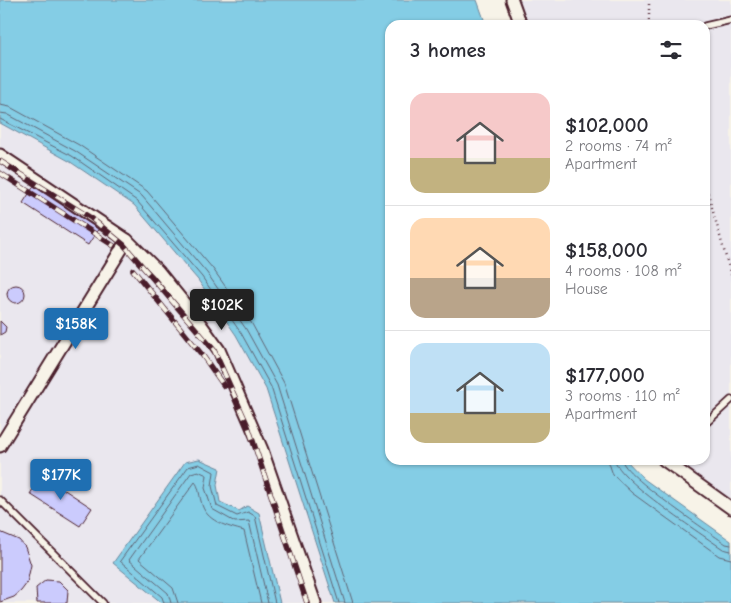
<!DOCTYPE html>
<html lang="en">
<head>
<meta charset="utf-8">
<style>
  body { margin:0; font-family:"Comic Neue",sans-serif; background:#f7f7f7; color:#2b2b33; height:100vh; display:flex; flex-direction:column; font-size:19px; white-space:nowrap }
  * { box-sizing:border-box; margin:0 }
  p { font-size:16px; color:#7c7c81 }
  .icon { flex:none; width:28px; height:28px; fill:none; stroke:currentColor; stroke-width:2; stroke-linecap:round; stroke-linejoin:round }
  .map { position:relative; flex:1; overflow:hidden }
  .panel { position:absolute; left:385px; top:20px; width:325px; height:445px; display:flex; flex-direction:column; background:#fff; border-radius:15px; box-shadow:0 1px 4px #0004 }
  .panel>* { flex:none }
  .price { position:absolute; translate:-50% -42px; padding:0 11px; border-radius:5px; background:#1f6fb2; color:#fff; font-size:16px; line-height:32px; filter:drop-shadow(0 1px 2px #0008) }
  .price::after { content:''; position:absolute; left:50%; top:30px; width:15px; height:11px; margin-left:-8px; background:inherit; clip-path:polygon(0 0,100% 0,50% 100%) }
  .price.current { background:#222; color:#fff }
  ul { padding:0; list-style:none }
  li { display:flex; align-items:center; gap:15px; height:125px; padding:0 25px }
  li+li { border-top:1px solid #e1e1e2 }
  li span { display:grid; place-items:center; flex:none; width:140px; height:100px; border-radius:15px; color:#555 }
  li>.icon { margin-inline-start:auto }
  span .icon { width:60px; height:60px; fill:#fffc; stroke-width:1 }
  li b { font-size:21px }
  h2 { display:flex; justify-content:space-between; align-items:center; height:60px; padding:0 25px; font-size:21px }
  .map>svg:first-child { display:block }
</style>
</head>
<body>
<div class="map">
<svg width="731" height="603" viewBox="0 0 731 603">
  <rect width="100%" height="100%" fill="#f7f3e8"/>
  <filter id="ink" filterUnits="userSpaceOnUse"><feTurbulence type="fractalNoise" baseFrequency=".02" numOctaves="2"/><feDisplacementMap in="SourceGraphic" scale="10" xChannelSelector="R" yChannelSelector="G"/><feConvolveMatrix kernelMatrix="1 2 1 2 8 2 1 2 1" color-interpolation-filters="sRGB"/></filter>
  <g filter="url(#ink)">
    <!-- built -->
    <g fill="#eae7ee">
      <polygon points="512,0 731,0 731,508 664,460 705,460 705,25 521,25"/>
      <polygon points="0,123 69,161 134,205 198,280 236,335 266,389 335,603 0,603"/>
    </g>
    <!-- water -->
    <g fill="#84cde5" stroke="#6d879b">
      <polygon points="0,0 477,0 486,25 390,25 390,460 626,460 644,479 731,541 731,603 335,603 266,389 236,335 198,280 134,205 69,161 0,123"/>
      <polygon points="199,459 220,468 217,485 220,502 239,511 247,506 259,513 280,603 162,603 113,563 185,462"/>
    </g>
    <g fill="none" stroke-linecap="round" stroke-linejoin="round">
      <!-- shore -->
      <g stroke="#616575" stroke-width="1">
        <polyline points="0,105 10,107 79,145 147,191 213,269 252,324 284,383 353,603"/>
        <polyline points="0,113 7,114 75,151 142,196 207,273 246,329 277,385 345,603"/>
        <polyline points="0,119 72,156 137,201 202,277 241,333 271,387 339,603"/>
        <polyline points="608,460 613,475 632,493 719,556 731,559"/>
        <path d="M615 460C617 479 704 536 723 549L731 551"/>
        <path d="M622 460C623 475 709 532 726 544L731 545"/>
        <polyline points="164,603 162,597 120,561 188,467 199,464 214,472 212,486 217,506 237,516 248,512 255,516 275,603"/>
        <polyline points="171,603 168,593 129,560 191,473 198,471 207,475 205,488 212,509 235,522 249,521 268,603"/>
        <path d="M178 603 173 588 139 559 195 482C199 486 199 494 201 501 205 522 227 526 244 531L261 603"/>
      </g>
    </g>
    <!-- building -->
    <g fill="#cbcbfd" stroke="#4a1f2b">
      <polygon points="34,186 99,228 88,245 23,203"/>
      <circle cx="16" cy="294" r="9"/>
      <polygon points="0,321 6,327 5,332 0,335"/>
      <polygon points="42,475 92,508 80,526 30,494"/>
      <polygon points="0,532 19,540 25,547 31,565 27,583 21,591 14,597 0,602"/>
      <polygon points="46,580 59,581 68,590 67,603 37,603 36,588"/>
    </g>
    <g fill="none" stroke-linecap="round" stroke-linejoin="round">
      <!-- lane casing -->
      <g stroke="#4a1f2b" stroke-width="9">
        <g id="lane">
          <polyline points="705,26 731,20"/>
          <polyline points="705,424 731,400"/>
          <polyline points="0,500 103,603"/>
        </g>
      </g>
      <!-- street casing -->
      <g stroke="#4a1f2b" stroke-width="15">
        <g id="street">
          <polyline points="512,0 521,25"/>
          <polyline points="0,155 127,240 158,271 196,318 219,350 262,450 315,603"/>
          <polyline points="0,446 127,240"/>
          <polyline points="664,460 731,508"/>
        </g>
      </g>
      <!-- path -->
      <g stroke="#4a1f2b" stroke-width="2.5" stroke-dasharray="1 4" stroke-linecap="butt">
        <polyline points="649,25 649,0"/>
        <polyline points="705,183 731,275"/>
      </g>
      <!-- lane -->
      <use href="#lane" stroke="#f7f3e8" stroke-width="5.5"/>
      <!-- street -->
      <use href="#street" stroke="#f7f3e8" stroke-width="11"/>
      <!-- rail casing -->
      <g stroke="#4a1f2b" stroke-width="5.5">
        <g id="rail">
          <polyline points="0,161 91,218 124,245 214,350 248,426 307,603"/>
          <polyline points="0,173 114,246"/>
          <polyline points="133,270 203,356 224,386"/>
        </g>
      </g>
      <!-- rail -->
      <use href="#rail" stroke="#f7f3e8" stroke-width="4" stroke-dasharray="11" stroke-linecap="butt"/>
    </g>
  </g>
</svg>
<b class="price current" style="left:222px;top:331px">$102K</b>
<b class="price" style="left:76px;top:350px">$158K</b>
<b class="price" style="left:61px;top:501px">$177K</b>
<section class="panel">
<h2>3 homes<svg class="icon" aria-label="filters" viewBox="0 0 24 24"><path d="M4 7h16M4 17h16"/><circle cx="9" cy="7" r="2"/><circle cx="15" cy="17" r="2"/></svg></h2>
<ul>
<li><span style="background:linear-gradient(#f6c9c9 65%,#c2b280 0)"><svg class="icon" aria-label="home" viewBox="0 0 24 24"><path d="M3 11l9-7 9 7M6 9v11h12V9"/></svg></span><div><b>$102,000</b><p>2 rooms · 74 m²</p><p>Apartment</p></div></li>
<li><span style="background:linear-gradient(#ffd9b3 60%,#b9a48a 0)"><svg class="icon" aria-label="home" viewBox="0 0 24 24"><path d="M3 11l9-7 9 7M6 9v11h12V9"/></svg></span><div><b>$158,000</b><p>4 rooms · 108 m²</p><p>House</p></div></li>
<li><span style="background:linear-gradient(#bfe0f5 70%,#c2b280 0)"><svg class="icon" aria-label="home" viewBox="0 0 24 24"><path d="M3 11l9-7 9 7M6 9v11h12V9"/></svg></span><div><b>$177,000</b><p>3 rooms · 110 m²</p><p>Apartment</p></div></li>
</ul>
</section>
</div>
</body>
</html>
